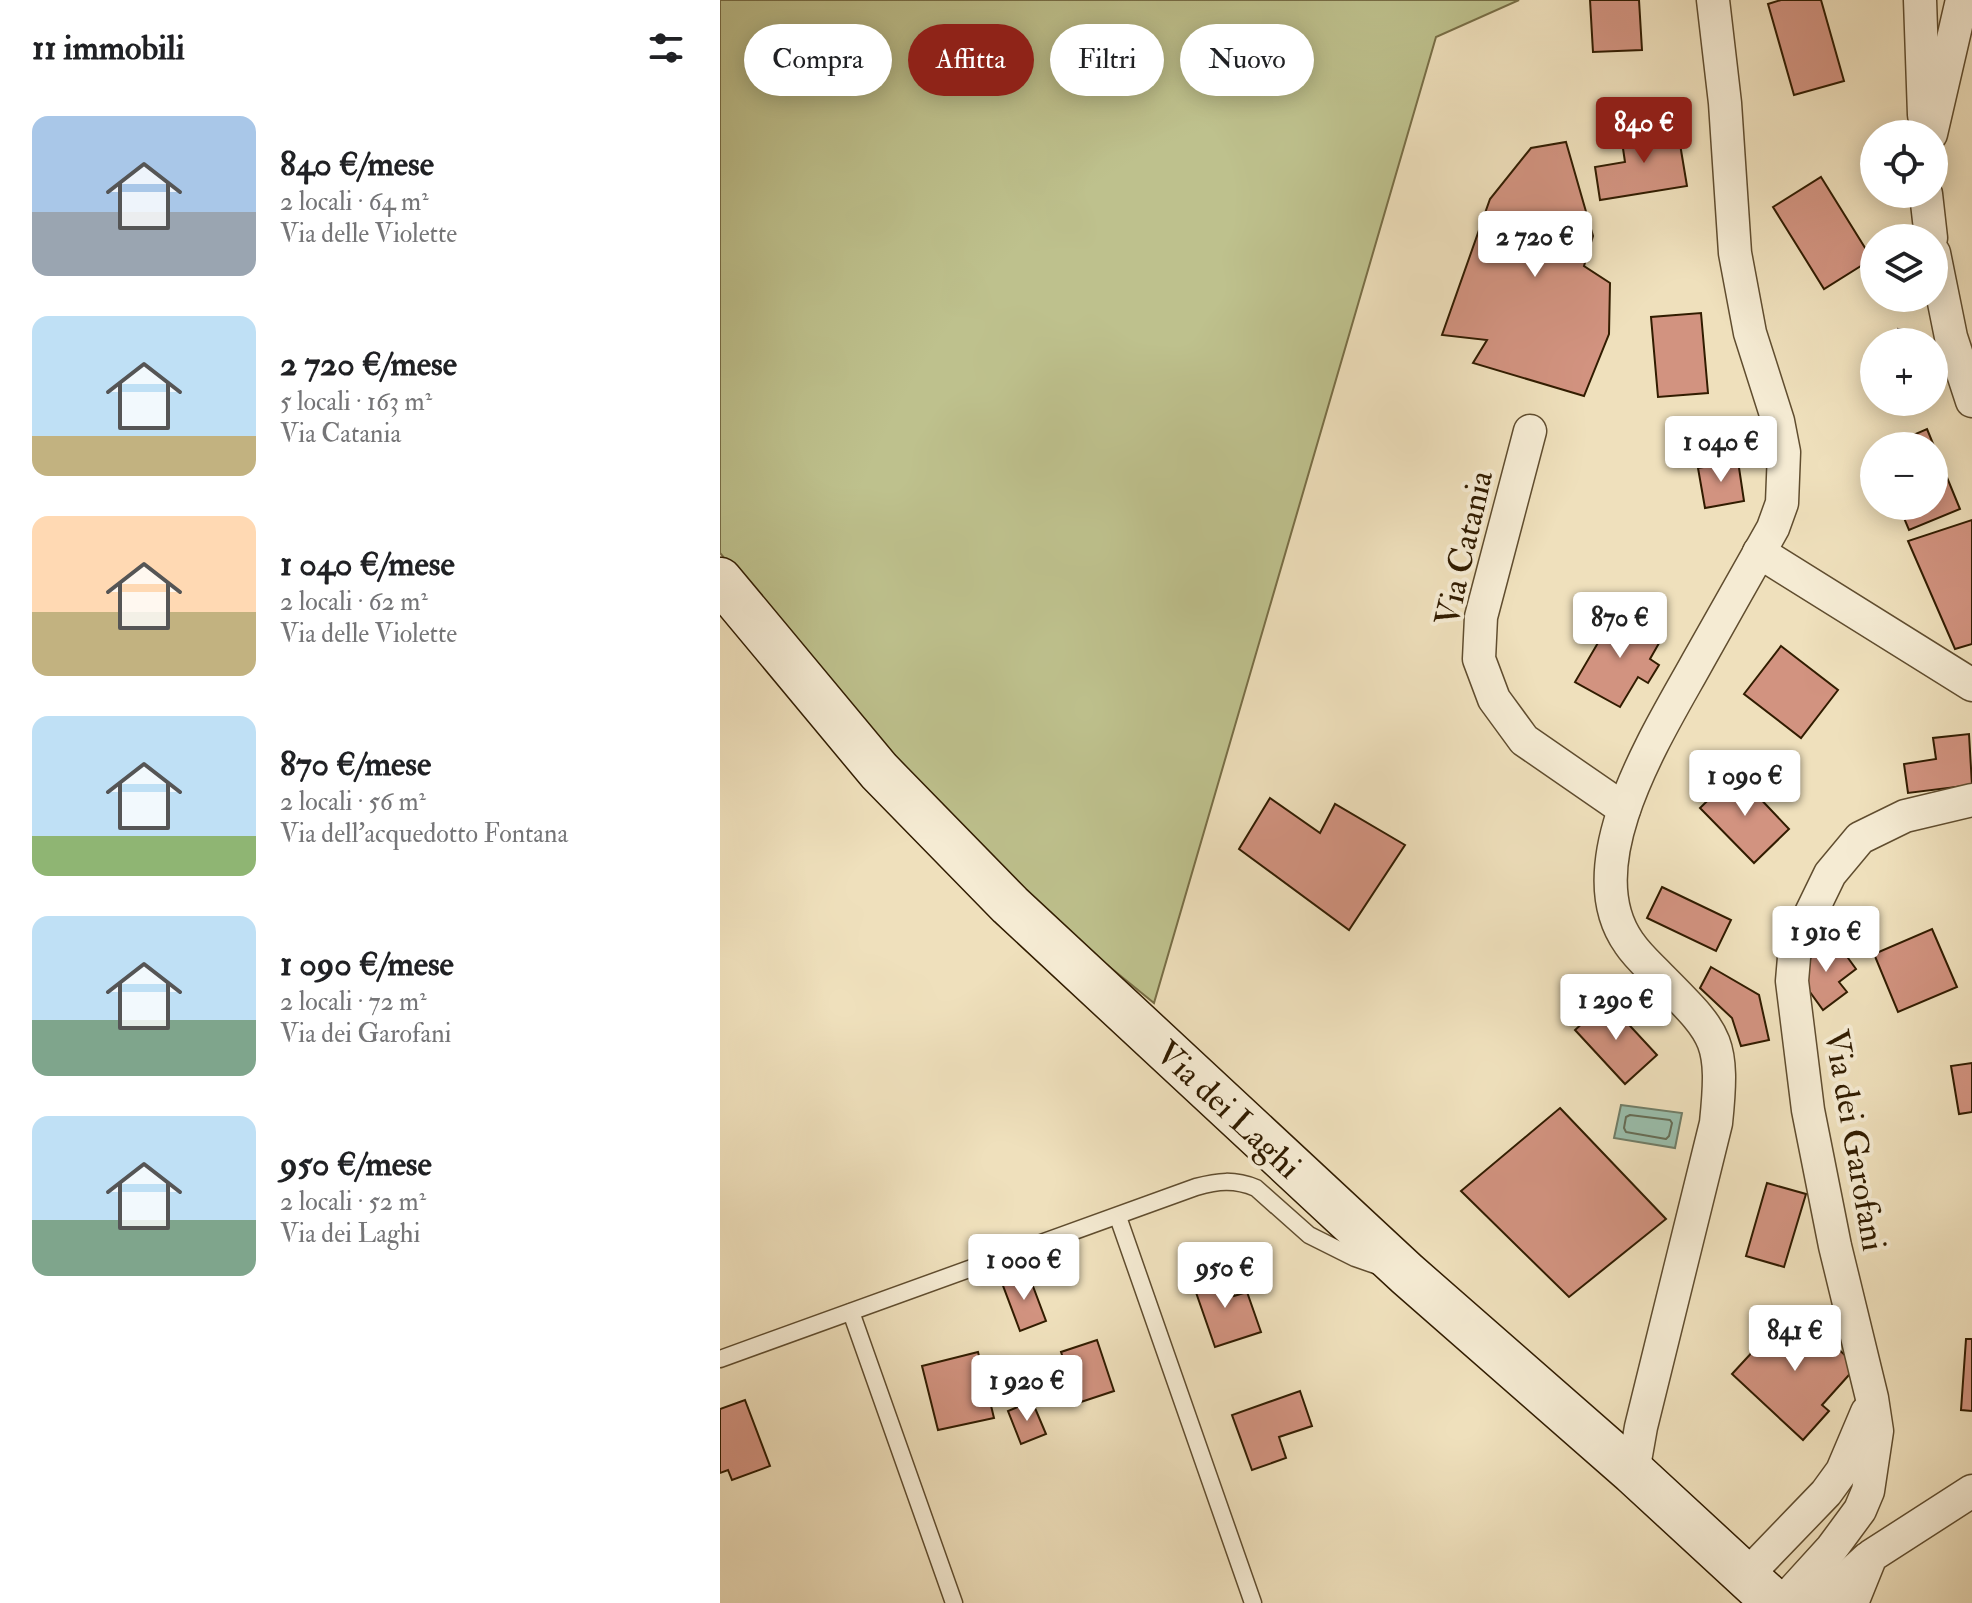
<!DOCTYPE html>
<html lang="it">
<head>
<meta charset="utf-8">
<style>
  body { margin:0; font-family:"IM FELL Double Pica",serif; background:#f2f2f2; color:#202124; height:100vh; display:flex; flex-direction:column; font-size:30px; white-space:nowrap }
  * { box-sizing:border-box; margin:0 }
  p { font-size:26px; color:#757577 }
  .icon { flex:none; width:44px; height:44px; fill:none; stroke:currentColor; stroke-width:2; stroke-linecap:round; stroke-linejoin:round }
  .map { position:relative; flex:1; overflow:hidden }
  .panel { display:flex; flex-direction:column; background:#fff; width:720px }
  .panel>* { flex:none }
  .guide { position:absolute; left:24px; top:24px; width:760px; height:72px; display:flex; gap:16px }
  .buttons { position:absolute; left:1140px; top:120px; display:grid; gap:16px }
  .buttons a { display:grid; place-items:center; width:88px; height:88px; border-radius:50%; background:#fff; box-shadow:0 4px 20px #0003; font-size:40px }
  .price { position:absolute; translate:-50% -68px; padding:0 18px; border-radius:8px; background:#fff; color:#222; font-size:26px; line-height:52px; filter:drop-shadow(0 2px 4px #0008) }
  .price::after { content:''; position:absolute; left:50%; top:48px; width:24px; height:18px; margin-left:-12px; background:inherit; clip-path:polygon(0 0,100% 0,50% 100%) }
  .price.current { background:#8f2418; color:#fff }
  ul { padding:0; list-style:none }
  li { display:flex; align-items:center; gap:24px; height:200px; padding:0 32px }
  li span { display:grid; place-items:center; flex:none; width:224px; height:160px; border-radius:16px; color:#555 }
  li>.icon { margin-inline-start:auto }
  span .icon { width:96px; height:96px; fill:#fffc; stroke-width:1 }
  li b { font-size:34px }
  h2 { display:flex; justify-content:space-between; align-items:center; height:96px; padding:0 32px; font-size:34px }
  .chip { padding:0 28px; border-radius:36px; background:#fff; box-shadow:0 4px 20px #0003; font-size:28px; line-height:72px }
  .chip.current { background:#8f2418; color:#fff }
  main { display:flex; flex:1; min-height:0 }
  .map>svg:first-child { display:block }
</style>
</head>
<body>
<main>
<section class="panel">
<h2>11 immobili<svg class="icon" aria-label="filters" viewBox="0 0 24 24"><path d="M4 7h16M4 17h16"/><circle cx="9" cy="7" r="2"/><circle cx="15" cy="17" r="2"/></svg></h2>
<ul>
<li><span style="background:linear-gradient(#a9c7e8 60%,#9aa5b1 0)"><svg class="icon" aria-label="home" viewBox="0 0 24 24"><path d="M3 11l9-7 9 7M6 9v11h12V9"/></svg></span><div><b>840 €/mese</b><p>2 locali · 64 m²</p><p>Via delle Violette</p></div></li>
<li><span style="background:linear-gradient(#bfe0f5 75%,#c2b280 0)"><svg class="icon" aria-label="home" viewBox="0 0 24 24"><path d="M3 11l9-7 9 7M6 9v11h12V9"/></svg></span><div><b>2 720 €/mese</b><p>5 locali · 163 m²</p><p>Via Catania</p></div></li>
<li><span style="background:linear-gradient(#ffd9b3 60%,#c2b280 0)"><svg class="icon" aria-label="home" viewBox="0 0 24 24"><path d="M3 11l9-7 9 7M6 9v11h12V9"/></svg></span><div><b>1 040 €/mese</b><p>2 locali · 62 m²</p><p>Via delle Violette</p></div></li>
<li><span style="background:linear-gradient(#bfe0f5 75%,#8fb573 0)"><svg class="icon" aria-label="home" viewBox="0 0 24 24"><path d="M3 11l9-7 9 7M6 9v11h12V9"/></svg></span><div><b>870 €/mese</b><p>2 locali · 56 m²</p><p>Via dell'acquedotto Fontana</p></div></li>
<li><span style="background:linear-gradient(#bfe0f5 65%,#7fa58c 0)"><svg class="icon" aria-label="home" viewBox="0 0 24 24"><path d="M3 11l9-7 9 7M6 9v11h12V9"/></svg></span><div><b>1 090 €/mese</b><p>2 locali · 72 m²</p><p>Via dei Garofani</p></div></li>
<li><span style="background:linear-gradient(#bfe0f5 65%,#7fa58c 0)"><svg class="icon" aria-label="home" viewBox="0 0 24 24"><path d="M3 11l9-7 9 7M6 9v11h12V9"/></svg></span><div><b>950 €/mese</b><p>2 locali · 52 m²</p><p>Via dei Laghi</p></div></li>
</ul>
</section>
<div class="map">
<svg width="1252" height="1603" viewBox="0 0 1252 1603">
  <rect width="100%" height="100%" fill="#efe0bc"/>
  <filter id="stains"><feTurbulence type="fractalNoise" baseFrequency=".0025" numOctaves="4"/><feColorMatrix values="0 0 0 0 .2 0 0 0 0 .09 0 0 0 0 .02 0 0 0 .5 -.17"/></filter>
  <radialGradient id="worn" r=".72"><stop offset=".6" stop-color="#630" stop-opacity="0"/><stop offset="1" stop-color="#630" stop-opacity=".3"/></radialGradient>
  <!-- green -->
  <polygon fill="#bec18d" stroke="#786e46" stroke-width="2" points="0,0 799,0 716,37 434,1003 328,917 153,737 0,553"/>
  <!-- water -->
  <polygon fill="#9abeac" stroke="#707d67" stroke-width="2" points="901,1105 962,1113 955,1148 894,1138"/>
  <g fill="none" stroke-linecap="round" stroke-linejoin="round">
    <!-- shore -->
    <polygon stroke="#666d56" stroke-width="2" points="910,1115 950,1120 952,1123 949,1136 946,1139 906,1132 904,1128 906,1117"/>
  </g>
  <!-- building -->
  <g fill="#d29380" stroke="#311c00" stroke-width="2">
    <polygon points="870,0 919,0 922,50 873,52"/>
    <polygon points="1061,0 1101,0 1124,81 1074,95 1048,4"/>
    <polygon points="957,126 967,186 880,200 875,167 905,162 901,135"/>
    <polygon points="846,142 873,236 864,266 890,283 889,334 864,396 753,363 767,340 722,335 770,199 811,148"/>
    <polygon points="1101,177 1152,259 1104,289 1053,207"/>
    <polygon points="981,313 988,393 938,397 931,317"/>
    <polygon points="1178,329 1198,332 1196,342 1176,342"/>
    <polygon points="1207,429 1214,446 1178,446 1177,442"/>
    <polygon points="1214,446 1240,509 1189,530 1179,506 1214,506"/>
    <polygon points="1018,461 1024,501 985,508 978,468"/>
    <polygon points="1252,520 1252,644 1235,649 1188,541"/>
    <polygon points="896,612 942,638 930,659 939,665 928,683 918,677 900,707 855,682"/>
    <polygon points="1061,646 1118,690 1081,738 1024,694"/>
    <polygon points="1249,734 1252,785 1188,793 1184,764 1216,759 1213,738"/>
    <polygon points="1016,773 1069,829 1034,863 980,808"/>
    <polygon points="550,798 600,833 615,804 685,845 629,930 519,849"/>
    <polygon points="942,887 1011,920 996,951 927,918"/>
    <polygon points="1212,929 1237,987 1178,1012 1154,954"/>
    <polygon points="1115,940 1136,969 1119,982 1127,992 1103,1010 1074,970"/>
    <polygon points="991,967 1039,995 1049,1040 1021,1046 1012,1018 980,988"/>
    <polygon points="887,1001 937,1055 905,1084 855,1030"/>
    <polygon points="1252,1063 1252,1112 1239,1114 1231,1066"/>
    <polygon points="840,1108 946,1219 849,1297 741,1191"/>
    <polygon points="1047,1183 1086,1194 1064,1267 1026,1256"/>
    <polygon points="505,1270 514,1296 527,1292 541,1332 495,1347 472,1281"/>
    <polygon points="308,1273 326,1321 300,1331 282,1283"/>
    <polygon points="1073,1308 1137,1366 1102,1405 1109,1411 1083,1440 1012,1374"/>
    <polygon points="1246,1339 1252,1339 1252,1411 1241,1410"/>
    <polygon points="377,1340 394,1391 358,1403 341,1352"/>
    <polygon points="258,1352 274,1418 218,1430 202,1366"/>
    <polygon points="580,1391 592,1426 559,1437 566,1458 532,1470 512,1415"/>
    <polygon points="25,1400 50,1466 12,1480 8,1470 0,1473 0,1409"/>
    <polygon points="312,1401 326,1434 301,1444 288,1411"/>
  </g>
  <g fill="none" stroke-linecap="round" stroke-linejoin="round">
    <!-- lane casing -->
    <g stroke="#604d2f" stroke-width="19">
      <g id="lane">
        <polyline points="398,1217 533,1603"/>
        <polyline points="131,1312 234,1603"/>
        <path d="M0 1359 476 1187C498 1181 514 1179 536 1188L589 1235 635 1258 658 1266"/>
      </g>
    </g>
    <!-- street casing -->
    <g stroke="#604d2f" stroke-width="35">
      <g id="street">
        <polyline points="1200,0 1204,115"/>
        <polyline points="1211,134 1242,0"/>
        <polyline points="1206,194 1211,238"/>
        <polyline points="1214,253 1231,337 1252,401"/>
        <polyline points="810,431 761,617 759,659 774,699 804,740 904,809"/>
        <polyline points="1039,552 1252,685"/>
        <path d="M913 1472 921 1427 996 1123C1005 1037 996 1034 938 975 928 965 917 955 909 943 853 864 939 732 978 661 1003 617 1028 572 1053 528L1062 503 1064 452 1058 421 1030 333 1015 253 1005 103 993 0"/>
        <polyline points="1026,1576 1106,1493 1122,1471 1147,1412"/>
        <polyline points="1062,1603 1112,1548 1140,1510 1148,1491 1157,1431 1152,1398 1115,1246 1088,1110 1072,981 1075,946 1110,874 1140,838 1185,816 1252,800"/>
        <polyline points="1099,1603 1147,1559"/>
        <polyline points="1132,1603 1151,1556 1252,1491"/>
      </g>
    </g>
    <!-- secondary casing -->
    <g stroke="#311c00" stroke-width="47">
      <polyline id="secondary" points="0,580 159,771 290,905 687,1274 913,1472 1055,1603"/>
    </g>
    <!-- lane -->
    <use href="#lane" stroke="#f5ebd3" stroke-width="16"/>
    <!-- street -->
    <use href="#street" stroke="#f5ebd3" stroke-width="32"/>
    <!-- secondary -->
    <use href="#secondary" stroke="#f5ebd3" stroke-width="44"/>
  </g>
  <g text-anchor="middle" stroke-width="8" stroke-linejoin="round" paint-order="stroke">
    <!-- street labels -->
    <g font-size="34" fill="#311c00" stroke="#f5ebd3">
      <text transform="translate(743 548) rotate(-77)" y="12">Via Catania</text>
      <text transform="translate(509 1109) rotate(43)" y="12">Via dei Laghi</text>
      <text transform="translate(1136 1140) rotate(80)" y="12">Via dei Garofani</text>
    </g>
  </g>
  <rect width="100%" height="100%" filter="url(#stains)"/>
  <rect width="100%" height="100%" fill="url(#worn)"/>
</svg>
<div class="buttons">
<a><svg class="icon" aria-label="locate" viewBox="0 0 24 24"><circle cx="12" cy="12" r="6"/><path d="M12 2v4M12 18v4M2 12h4M18 12h4"/></svg></a>
<a><svg class="icon" aria-label="layers" viewBox="0 0 24 24"><path d="M12 4l9 5-9 5-9-5zM3 14l9 5 9-5"/></svg></a>
<a>+</a>
<a>−</a>
</div>
<b class="price current" style="left:924px;top:165px">840 €</b>
<b class="price" style="left:815px;top:279px">2 720 €</b>
<b class="price" style="left:1001px;top:484px">1 040 €</b>
<b class="price" style="left:900px;top:660px">870 €</b>
<b class="price" style="left:1025px;top:818px">1 090 €</b>
<b class="price" style="left:1106px;top:974px">1 910 €</b>
<b class="price" style="left:896px;top:1042px">1 290 €</b>
<b class="price" style="left:304px;top:1302px">1 000 €</b>
<b class="price" style="left:505px;top:1310px">950 €</b>
<b class="price" style="left:1075px;top:1373px">841 €</b>
<b class="price" style="left:307px;top:1423px">1 920 €</b>
<div class="guide">
<a class="chip">Compra</a>
<a class="chip current">Affitta</a>
<a class="chip">Filtri</a>
<a class="chip">Nuovo</a>
</div>
</div>
</main>
</body>
</html>
